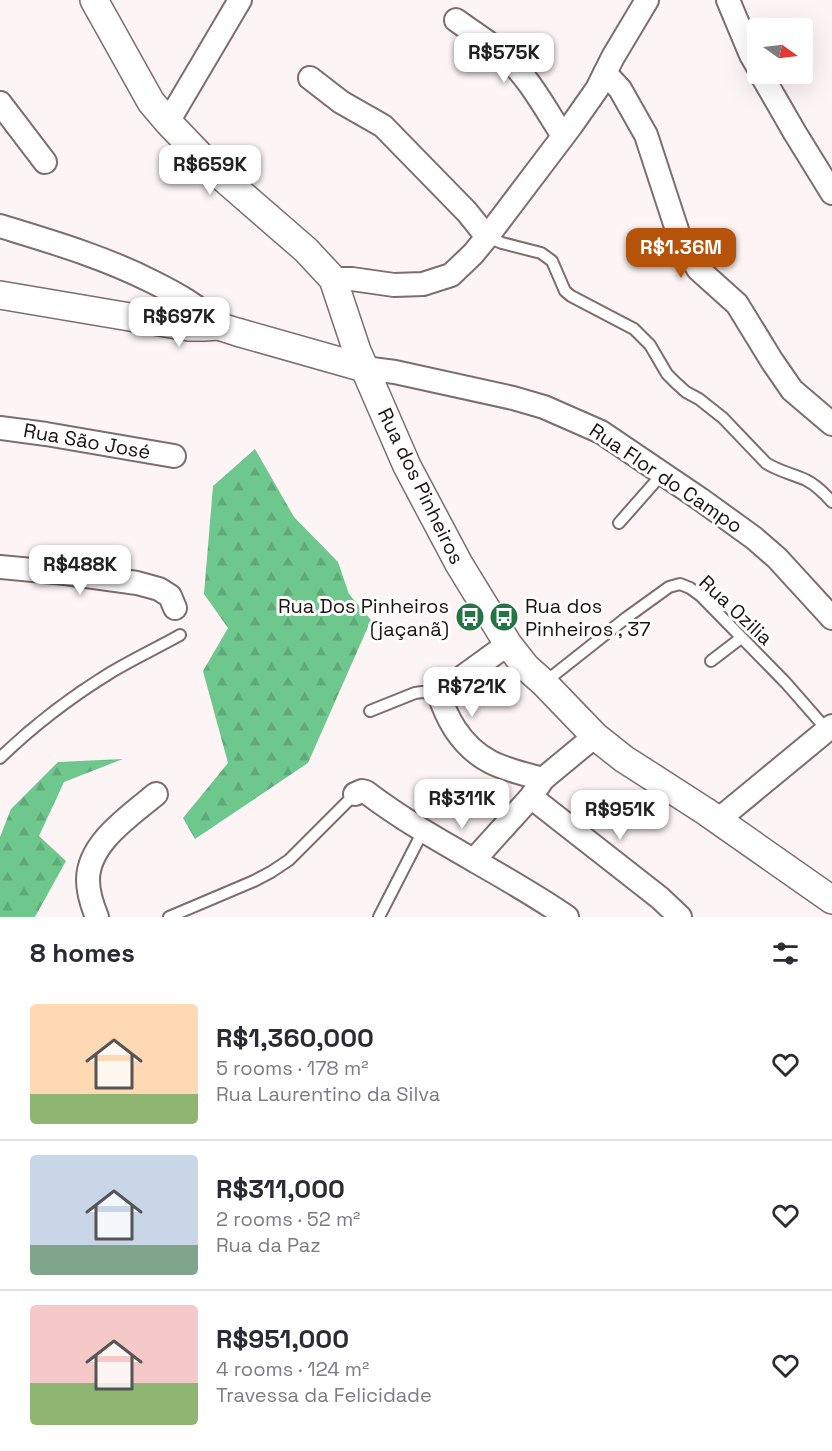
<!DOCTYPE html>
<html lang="en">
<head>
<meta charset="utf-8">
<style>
  body { margin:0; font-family:"Space Grotesk",sans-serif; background:#f7f7f7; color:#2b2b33; height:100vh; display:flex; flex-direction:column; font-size:22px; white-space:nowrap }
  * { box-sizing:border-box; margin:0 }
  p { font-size:20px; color:#7c7c81 }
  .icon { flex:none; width:33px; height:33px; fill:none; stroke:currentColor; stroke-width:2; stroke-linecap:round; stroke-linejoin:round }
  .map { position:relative; height:917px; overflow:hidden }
  .side { display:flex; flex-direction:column; background:#fff; flex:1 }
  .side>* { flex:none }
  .needle { width:39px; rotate:104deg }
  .controls { position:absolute; left:747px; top:18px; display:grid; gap:12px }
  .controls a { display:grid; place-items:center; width:66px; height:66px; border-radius:6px; background:#fff; box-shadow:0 6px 24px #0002; font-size:30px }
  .price { position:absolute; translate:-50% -51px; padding:0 14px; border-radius:12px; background:#fff; color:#222; font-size:20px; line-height:39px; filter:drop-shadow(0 2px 3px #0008) }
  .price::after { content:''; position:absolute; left:50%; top:36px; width:18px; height:14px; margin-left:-9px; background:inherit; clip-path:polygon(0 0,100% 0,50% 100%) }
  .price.selected { background:#b45309; color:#fff }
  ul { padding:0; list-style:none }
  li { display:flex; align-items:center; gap:18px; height:150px; padding:0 30px }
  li+li { border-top:2px solid #e1e1e2 }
  li span { display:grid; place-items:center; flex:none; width:168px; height:120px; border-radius:6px; color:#555 }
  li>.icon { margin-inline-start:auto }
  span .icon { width:72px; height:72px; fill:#fffc; stroke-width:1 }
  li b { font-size:26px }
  h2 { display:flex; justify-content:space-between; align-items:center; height:72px; padding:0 30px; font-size:26px }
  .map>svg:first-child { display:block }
</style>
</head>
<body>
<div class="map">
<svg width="832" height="917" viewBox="0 0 832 917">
  <defs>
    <pattern id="forest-firs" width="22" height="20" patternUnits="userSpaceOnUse" patternTransform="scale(1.5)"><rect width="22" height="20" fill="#6ec78d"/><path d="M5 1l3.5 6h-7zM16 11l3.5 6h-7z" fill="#5faa79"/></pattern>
  </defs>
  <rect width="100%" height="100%" fill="#fdf5f5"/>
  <!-- forest -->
  <g fill="url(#forest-firs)">
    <polygon points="255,449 294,517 338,562 349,594 371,620 308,763 195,839 183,818 228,763 203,671 228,628 204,594 213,486"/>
    <polygon points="123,759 64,782 39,836 66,861 35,917 0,917 0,837 11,809 58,762"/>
  </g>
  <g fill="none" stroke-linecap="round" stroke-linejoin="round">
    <!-- service casing -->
    <g stroke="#7e6d6e" stroke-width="14">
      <g id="service">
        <path d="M487 237 502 243 541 253 552 261 565 291 571 296 634 329 650 345 667 374 676 383 686 392 699 399 723 418 766 463C778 471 793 474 806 480 816 485 825 494 832 502"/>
        <polyline points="619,523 663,473"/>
        <polyline points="711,661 741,638"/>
        <polyline points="545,682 626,618 669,587 680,584 690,588 701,596 786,683 828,731"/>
        <polyline points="370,711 415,693 422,692 439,694"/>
        <path d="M0 758C33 726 71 697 110 673 133 659 157 648 180 635"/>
        <polyline points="169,917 254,881 271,872 289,860 355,794"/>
        <polyline points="379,917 423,831"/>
      </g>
    </g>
    <!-- minor casing -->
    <g stroke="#7e6d6e" stroke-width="26">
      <g id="minor">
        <polyline points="728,0 751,55 758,67"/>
        <path d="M456 20C471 31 487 41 502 53 528 76 545 108 563 136"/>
        <polyline points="605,73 620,89 646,135 678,233 698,269 737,304 772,361 792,390 832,424"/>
        <polyline points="761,74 795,133 832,193"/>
        <polyline points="310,78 341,102 383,126 467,212 487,237"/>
        <polyline points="0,103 45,162"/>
        <polyline points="168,122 240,0"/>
        <path d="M0 226C52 242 104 257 153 282 177 294 199 306 218 326"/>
        <polyline points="333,279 352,279 394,285 423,284 451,275 473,254 487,237 571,126 597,89 613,57 647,0"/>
        <polyline points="364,368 395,372 513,398 544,407 601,432 700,499 754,538 777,558 832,618"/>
        <polyline points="0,428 46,434 174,456"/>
        <polyline points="0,567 65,573 137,583 159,589 170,596 175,608"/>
        <path d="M508 644 439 694C443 707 448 718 455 729 478 764 505 769 543 779"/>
        <path d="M355 794 362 791 366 792C429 840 502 872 567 917"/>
        <polyline points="531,797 660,898 680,917"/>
        <polyline points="718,820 832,726"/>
        <polyline points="474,860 531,797 543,779 595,736"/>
        <path d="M97 917C92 905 88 893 88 880 88 843 130 816 156 794"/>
      </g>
    </g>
    <!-- tertiary casing -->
    <g stroke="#7e6d6e" stroke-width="30">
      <g id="tertiary">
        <polyline points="94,0 151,102 168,122 214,170 306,250 333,279 357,351 407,466 459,564 508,644 526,667 544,683 595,736 624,759 705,811 832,900"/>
        <polyline points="0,295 189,327 204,327 218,326 237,332 364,368"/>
      </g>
    </g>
    <!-- service -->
    <use href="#service" stroke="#fff" stroke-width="10"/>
    <!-- minor -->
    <use href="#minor" stroke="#fff" stroke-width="22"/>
    <!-- tertiary -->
    <use href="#tertiary" stroke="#fff" stroke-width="27"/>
  </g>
  <!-- icons -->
  <defs>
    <g id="bus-disc" transform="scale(1.5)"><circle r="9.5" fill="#247445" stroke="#fff"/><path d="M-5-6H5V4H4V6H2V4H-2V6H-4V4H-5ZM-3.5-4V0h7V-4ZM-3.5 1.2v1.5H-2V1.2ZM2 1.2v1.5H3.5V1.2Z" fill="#fff"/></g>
  </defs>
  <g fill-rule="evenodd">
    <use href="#bus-disc" x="470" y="617"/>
    <use href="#bus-disc" x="504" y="617"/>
  </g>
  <g text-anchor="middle" stroke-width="6" stroke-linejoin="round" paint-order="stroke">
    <!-- street labels -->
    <g font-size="20" fill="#191313" stroke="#fff">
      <text transform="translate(87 441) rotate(10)" y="7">Rua São José</text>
      <text transform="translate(666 478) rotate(34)" y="7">Rua Flor do Campo</text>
      <text transform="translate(421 486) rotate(64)" y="7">Rua dos Pinheiros</text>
      <text transform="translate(736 610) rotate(43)" y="7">Rua Ozilia</text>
    </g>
    <!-- poi labels -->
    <g font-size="20" fill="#191313" stroke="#fff" text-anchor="end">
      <text x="449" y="613">Rua Dos Pinheiros<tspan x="449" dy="23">(jaçanã)</tspan></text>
      <text x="525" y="613" text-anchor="start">Rua dos<tspan x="525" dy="23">Pinheiros , 37</tspan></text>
    </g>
  </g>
</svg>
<div class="controls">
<a><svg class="needle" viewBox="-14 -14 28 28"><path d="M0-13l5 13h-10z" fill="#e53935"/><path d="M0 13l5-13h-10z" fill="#7c7c81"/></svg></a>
</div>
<b class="price" style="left:504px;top:84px">R$575K</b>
<b class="price" style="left:210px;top:196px">R$659K</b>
<b class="price selected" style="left:681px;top:279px">R$1.36M</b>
<b class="price" style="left:179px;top:348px">R$697K</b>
<b class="price" style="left:80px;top:596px">R$488K</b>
<b class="price" style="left:472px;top:718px">R$721K</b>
<b class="price" style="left:462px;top:830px">R$311K</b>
<b class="price" style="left:620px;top:841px">R$951K</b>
</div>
<section class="side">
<h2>8 homes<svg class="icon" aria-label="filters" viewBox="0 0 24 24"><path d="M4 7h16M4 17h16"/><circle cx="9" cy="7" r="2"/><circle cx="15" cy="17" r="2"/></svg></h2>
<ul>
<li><span style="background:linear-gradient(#ffd9b3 75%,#8fb573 0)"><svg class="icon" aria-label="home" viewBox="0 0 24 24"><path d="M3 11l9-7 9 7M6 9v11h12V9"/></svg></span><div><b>R$1,360,000</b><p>5 rooms · 178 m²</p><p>Rua Laurentino da Silva</p></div><svg class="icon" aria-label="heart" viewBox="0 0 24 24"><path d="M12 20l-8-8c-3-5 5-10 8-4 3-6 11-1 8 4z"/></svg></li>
<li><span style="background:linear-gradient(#c9d6e8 75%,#7fa58c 0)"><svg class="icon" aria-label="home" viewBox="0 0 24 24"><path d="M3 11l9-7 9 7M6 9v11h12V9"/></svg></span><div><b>R$311,000</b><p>2 rooms · 52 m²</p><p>Rua da Paz</p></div><svg class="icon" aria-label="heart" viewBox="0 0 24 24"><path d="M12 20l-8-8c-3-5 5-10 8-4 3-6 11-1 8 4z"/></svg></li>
<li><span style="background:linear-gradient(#f6c9c9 65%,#8fb573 0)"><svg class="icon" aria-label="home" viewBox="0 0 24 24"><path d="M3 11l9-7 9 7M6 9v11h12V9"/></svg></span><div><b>R$951,000</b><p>4 rooms · 124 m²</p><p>Travessa da Felicidade</p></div><svg class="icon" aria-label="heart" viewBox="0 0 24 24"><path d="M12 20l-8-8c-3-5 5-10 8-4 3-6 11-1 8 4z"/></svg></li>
</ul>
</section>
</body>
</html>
